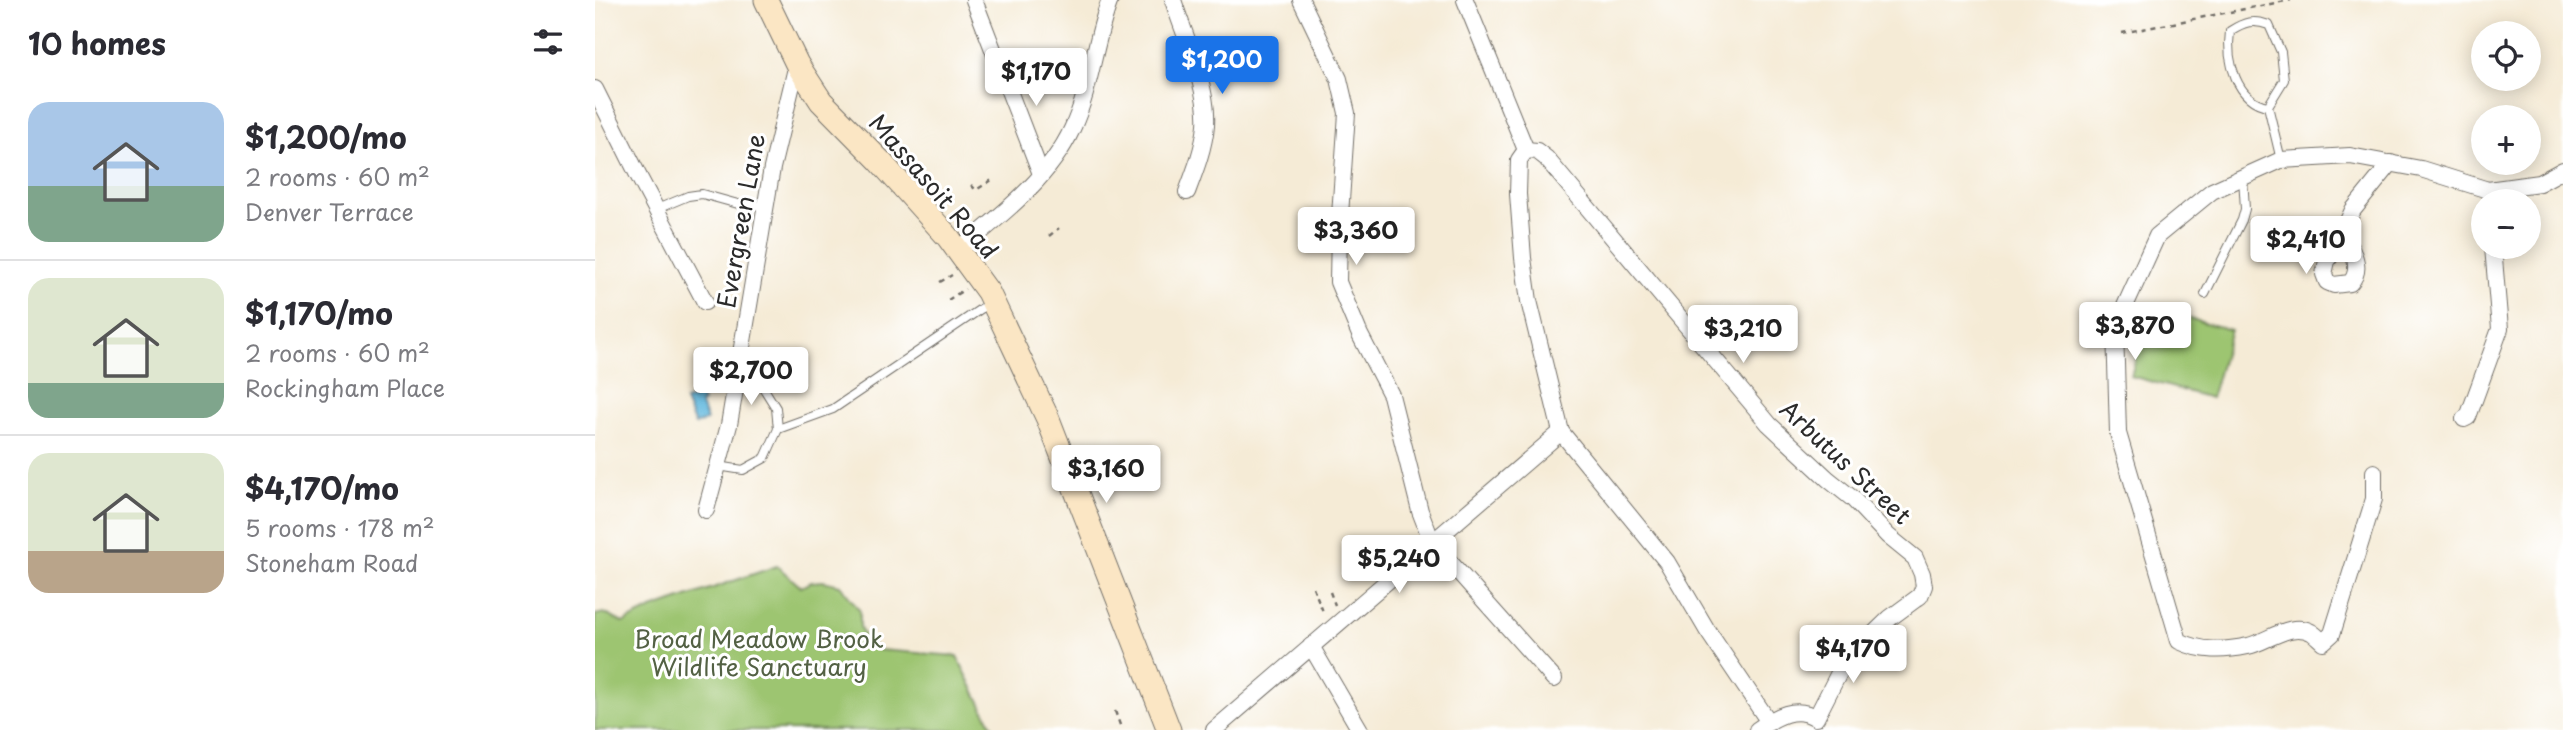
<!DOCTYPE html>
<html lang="en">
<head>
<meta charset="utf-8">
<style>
  body { margin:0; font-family:"Playpen Sans",sans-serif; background:#f2f2f3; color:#2b2b33; height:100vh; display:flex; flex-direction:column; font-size:26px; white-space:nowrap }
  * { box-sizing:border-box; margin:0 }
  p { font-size:23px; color:#7c7c81 }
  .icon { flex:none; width:38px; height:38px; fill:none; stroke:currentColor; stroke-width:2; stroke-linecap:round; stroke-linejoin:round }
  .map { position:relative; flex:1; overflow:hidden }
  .side { display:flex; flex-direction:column; background:#fff; width:595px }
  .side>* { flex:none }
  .buttons { position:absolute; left:1876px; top:21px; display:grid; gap:14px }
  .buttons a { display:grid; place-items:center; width:70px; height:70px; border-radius:50%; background:#fff; box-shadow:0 4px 18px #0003; font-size:35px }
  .price { position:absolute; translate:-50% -60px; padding:0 16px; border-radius:7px; background:#fff; color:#222; font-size:23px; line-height:46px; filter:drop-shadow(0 2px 4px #0008) }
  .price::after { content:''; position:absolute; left:50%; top:42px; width:21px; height:16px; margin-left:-10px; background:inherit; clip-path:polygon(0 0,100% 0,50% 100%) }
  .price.current { background:#1a73e8; color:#fff }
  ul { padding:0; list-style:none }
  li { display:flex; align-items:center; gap:21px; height:175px; padding:0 28px }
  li+li { border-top:2px solid #e1e1e2 }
  li span { display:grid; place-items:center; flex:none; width:196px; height:140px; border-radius:21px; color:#555 }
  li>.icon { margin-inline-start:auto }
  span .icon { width:84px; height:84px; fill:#fffc; stroke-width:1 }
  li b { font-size:30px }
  h2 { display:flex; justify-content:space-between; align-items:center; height:84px; padding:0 28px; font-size:30px }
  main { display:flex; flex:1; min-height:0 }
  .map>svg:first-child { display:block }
</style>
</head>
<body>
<main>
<section class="side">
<h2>10 homes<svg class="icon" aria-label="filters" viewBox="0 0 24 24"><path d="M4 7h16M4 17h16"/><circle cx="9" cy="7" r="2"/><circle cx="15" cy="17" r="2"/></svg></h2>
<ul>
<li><span style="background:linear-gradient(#a9c7e8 60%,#7fa58c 0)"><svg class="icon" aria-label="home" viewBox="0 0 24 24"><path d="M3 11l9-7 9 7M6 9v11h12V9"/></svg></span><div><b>$1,200/mo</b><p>2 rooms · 60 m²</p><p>Denver Terrace</p></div></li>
<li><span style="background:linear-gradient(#dfe7d0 75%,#7fa58c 0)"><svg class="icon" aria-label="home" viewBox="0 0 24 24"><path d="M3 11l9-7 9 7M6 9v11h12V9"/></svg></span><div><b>$1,170/mo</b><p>2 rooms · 60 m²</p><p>Rockingham Place</p></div></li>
<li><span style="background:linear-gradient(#dfe7d0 70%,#b9a48a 0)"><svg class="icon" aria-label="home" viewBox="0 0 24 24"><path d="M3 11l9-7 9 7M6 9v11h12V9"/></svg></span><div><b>$4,170/mo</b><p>5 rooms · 178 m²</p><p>Stoneham Road</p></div></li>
</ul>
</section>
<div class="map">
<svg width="1968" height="730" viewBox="0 0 1968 730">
  <rect width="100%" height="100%" fill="#fff"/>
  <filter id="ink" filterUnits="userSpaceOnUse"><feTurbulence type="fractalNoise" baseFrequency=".0143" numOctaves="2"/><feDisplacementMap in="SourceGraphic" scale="14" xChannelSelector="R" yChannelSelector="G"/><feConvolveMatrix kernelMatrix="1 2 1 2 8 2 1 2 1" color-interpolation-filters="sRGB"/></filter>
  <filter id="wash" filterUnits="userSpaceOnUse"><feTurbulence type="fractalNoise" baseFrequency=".00686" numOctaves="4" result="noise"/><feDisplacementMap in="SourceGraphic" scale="28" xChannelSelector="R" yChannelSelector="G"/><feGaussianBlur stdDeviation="1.57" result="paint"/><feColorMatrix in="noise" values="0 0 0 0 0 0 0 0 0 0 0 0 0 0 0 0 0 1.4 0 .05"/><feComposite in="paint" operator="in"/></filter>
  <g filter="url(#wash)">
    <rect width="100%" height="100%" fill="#f5ebd6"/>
    <!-- green -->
    <g fill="#9dc571" stroke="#64784e" stroke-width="2">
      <polygon points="1555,308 1636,330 1616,398 1536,376"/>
      <polygon points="182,566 206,587 216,582 228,581 245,585 265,611 265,627 270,638 284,650 362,656 399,730 0,730 0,615 9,613 28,623 57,609"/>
    </g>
    <!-- water -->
    <polygon fill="#61b8de" stroke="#467284" stroke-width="2" points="105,396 108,402 105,403 112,420 100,425 90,401"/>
  </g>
  <g filter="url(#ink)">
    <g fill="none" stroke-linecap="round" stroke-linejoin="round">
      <!-- lane casing -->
      <g stroke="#726e67" stroke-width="10">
        <g id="lane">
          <path d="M1673 106 1689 80 1686 52 1674 25C1658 19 1649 22 1635 31 1631 60 1641 101 1673 106L1686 160"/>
          <polyline points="62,209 93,196 107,194 143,204 170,206"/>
          <polyline points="1610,294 1647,220 1650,209 1648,177"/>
          <polyline points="183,429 238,409 396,302"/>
          <polyline points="123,466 148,470 170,458 183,429 181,408 148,355"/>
        </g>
      </g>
      <!-- street casing -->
      <g stroke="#726e67" stroke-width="18">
        <g id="street">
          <polyline points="379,0 446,174"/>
          <path d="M578 0C589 35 614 89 611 125 609 148 600 171 592 192"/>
          <polyline points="706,0 744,79 752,113 744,230 743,282 765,335 796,395 825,511 837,542 959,679"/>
          <polyline points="870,0 931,150 924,160 923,194 928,258 934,301 966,432 1072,562 1112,630 1174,722"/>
          <polyline points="0,89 43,175 110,302"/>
          <path d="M931 150 942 151 951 158 1174 424 1233 479 1258 499 1293 536 1320 558 1327 574 1329 586 1325 596 1295 618 1261 651 1246 669 1221 718C1201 705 1181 716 1162 730"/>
          <path d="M1746 234C1757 248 1769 268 1755 283L1739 285 1732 282 1729 274 1732 261 1739 251 1758 210 1796 163"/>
          <path d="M364 250C405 216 454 179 477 129 496 89 499 42 515 0"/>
          <polyline points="1869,419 1873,417 1905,329 1898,247"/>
          <path d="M1779 472V499L1737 634 1728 642C1724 639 1720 634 1716 632 1696 621 1672 642 1653 646 1629 651 1607 652 1584 641L1523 433 1520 328 1562 236 1617 191 1686 160 1755 156 1826 169 1893 190 1944 183 1968 170"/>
          <polyline points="111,510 134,425 177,168 202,64"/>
          <polyline points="716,646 765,730"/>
          <polyline points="619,730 966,432"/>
        </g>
      </g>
      <!-- secondary casing -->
      <g stroke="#726e67" stroke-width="25">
        <polyline id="secondary" points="171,0 202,64 226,101 284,160 353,237 393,292 453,419 574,730"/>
      </g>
      <!-- path -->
      <g stroke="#726e67" stroke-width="2.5" stroke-dasharray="5 5" stroke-linecap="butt">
        <polyline points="1527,33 1696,0"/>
        <polyline points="1934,151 1941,150 1938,131"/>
        <polyline points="376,185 381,190 397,180"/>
        <polyline points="454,236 464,228"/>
        <polyline points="345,282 357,275"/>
        <polyline points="353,300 370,289"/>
        <polyline points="718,587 729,614"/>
        <polyline points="735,592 740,605"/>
        <polyline points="520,711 526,728"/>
      </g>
      <!-- lane -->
      <use href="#lane" stroke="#fff" stroke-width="8"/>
      <!-- street -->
      <use href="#street" stroke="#fff" stroke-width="16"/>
      <!-- secondary -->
      <use href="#secondary" stroke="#fbe6c4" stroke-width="23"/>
    </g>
  </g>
  <g text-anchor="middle" stroke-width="6" stroke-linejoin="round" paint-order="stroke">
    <!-- street labels -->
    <g font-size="24" fill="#2b2b2b" stroke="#fff">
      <text transform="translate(338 187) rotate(49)" y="8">Massasoit Road</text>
      <text transform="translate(147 221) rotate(-80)" y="8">Evergreen Lane</text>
      <text transform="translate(1250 463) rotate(43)" y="8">Arbutus Street</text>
    </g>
    <!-- park labels -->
    <g font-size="24" fill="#536144" stroke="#fff">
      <text x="164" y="648">Broad Meadow Brook<tspan x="164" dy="28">Wildlife Sanctuary</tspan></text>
    </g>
  </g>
</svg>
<div class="buttons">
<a><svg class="icon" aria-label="locate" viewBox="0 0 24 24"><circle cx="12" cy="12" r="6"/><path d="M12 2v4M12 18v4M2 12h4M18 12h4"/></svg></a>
<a>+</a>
<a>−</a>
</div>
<b class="price current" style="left:627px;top:96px">$1,200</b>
<b class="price" style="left:441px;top:108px">$1,170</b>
<b class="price" style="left:761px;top:267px">$3,360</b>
<b class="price" style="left:1711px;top:276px">$2,410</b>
<b class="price" style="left:1540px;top:362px">$3,870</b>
<b class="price" style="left:1148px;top:365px">$3,210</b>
<b class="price" style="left:156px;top:407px">$2,700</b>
<b class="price" style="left:511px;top:505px">$3,160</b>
<b class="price" style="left:804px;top:595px">$5,240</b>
<b class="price" style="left:1258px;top:685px">$4,170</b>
</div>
</main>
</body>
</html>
